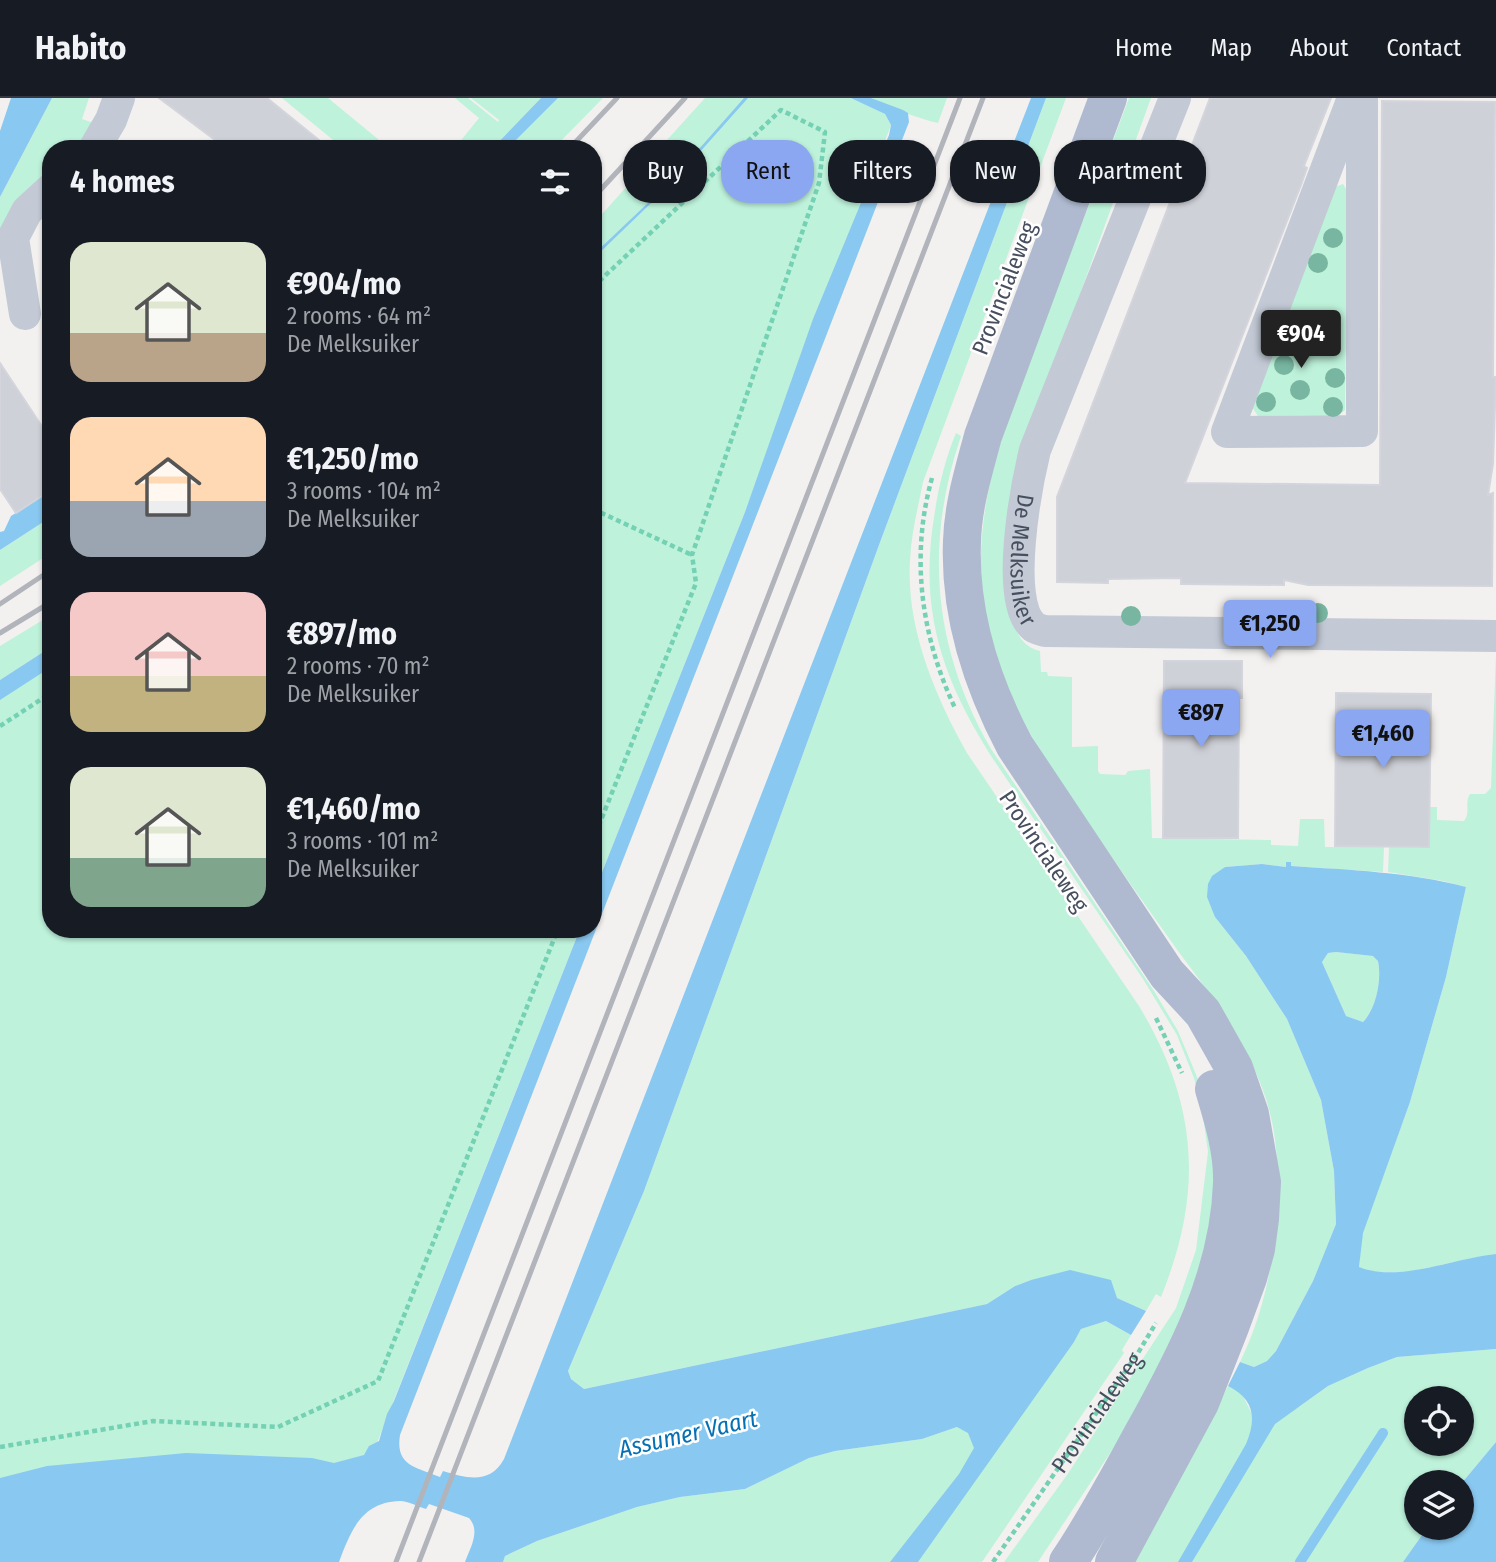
<!DOCTYPE html>
<html lang="en">
<head>
<meta charset="utf-8">
<style>
  body { margin:0; font-family:"Fira Sans Condensed",sans-serif; background:#242831; color:#f1f3f6; height:100vh; display:flex; flex-direction:column; font-size:26px; white-space:nowrap }
  * { box-sizing:border-box; margin:0 }
  p { font-size:23px; color:#9ea1a6 }
  .icon { flex:none; width:38px; height:38px; fill:none; stroke:currentColor; stroke-width:2; stroke-linecap:round; stroke-linejoin:round }
  .map { position:relative; flex:1; overflow:hidden }
  .drawer { position:absolute; left:42px; top:42px; width:560px; height:798px; display:flex; flex-direction:column; background:#171b24; border-radius:28px; box-shadow:0 2px 5px #0004 }
  .drawer>* { flex:none }
  .hud { position:absolute; left:623px; top:42px; width:665px; height:63px; display:flex; gap:14px }
  .fabs { position:absolute; left:1404px; top:1288px; display:grid; gap:14px }
  .fabs a { display:grid; place-items:center; width:70px; height:70px; border-radius:50%; background:#171b24; box-shadow:0 2px 5px #0004; font-size:35px }
  .price { position:absolute; translate:-50% -60px; padding:0 16px; border-radius:7px; background:#8ca7f2; color:#111; font-size:23px; line-height:46px; filter:drop-shadow(0 2px 4px #0008) }
  .price::after { content:''; position:absolute; left:50%; top:42px; width:21px; height:16px; margin-left:-10px; background:inherit; clip-path:polygon(0 0,100% 0,50% 100%) }
  .price.on { background:#222; color:#fff }
  ul { padding:0; list-style:none }
  li { display:flex; align-items:center; gap:21px; height:175px; padding:0 28px }
  li span { display:grid; place-items:center; flex:none; width:196px; height:140px; border-radius:21px; color:#555 }
  li>.icon { margin-inline-start:auto }
  span .icon { width:84px; height:84px; fill:#fffc; stroke-width:1 }
  li b { font-size:30px }
  h2 { display:flex; justify-content:space-between; align-items:center; height:84px; padding:0 28px; font-size:30px }
  .pill { padding:0 24px; border-radius:28px; background:#171b24; box-shadow:0 2px 5px #0004; font-size:24px; line-height:63px }
  .pill.on { background:#8ca7f2; color:#111 }
  header { display:flex; align-items:center; gap:42px; box-sizing:border-box; height:98px; padding:0 35px; background:#171b24; border-bottom:2px solid #363941 }
  header strong { font-size:33px }
  nav { display:flex; gap:38px; margin-inline-start:auto; font-size:24px }
  .map>svg:first-child { display:block }
</style>
</head>
<body>
<header>
<strong>Habito</strong>
<nav><a>Home</a><a>Map</a><a>About</a><a>Contact</a></nav>
</header>
<div class="map">
<svg width="1496" height="1464" viewBox="0 0 1496 1464">
  <rect width="100%" height="100%" fill="#f3f1f0"/>
  <!-- green -->
  <g fill="#bef2db" fill-rule="evenodd">
    <polygon points="52,0 89,0 82,21 94,25 74,51 51,51 51,76 0,134 0,99"/>
    <polygon points="282,0 328,0 390,51 344,51"/>
    <polygon points="455,0 468,0 498,24 499,22 471,0 541,0 492,51 454,51 479,20"/>
    <polygon points="558,0 603,0 553,51 507,51"/>
    <polygon points="705,0 853,0 885,16 891,27 745,414 593,797 593,126 640,74 651,69 656,61 657,53"/>
    <path d="M871 0H947L938 25C913 19 894 11 871 0Z"/>
    <path d="M1046 0H1066L923 384C918 410 911 436 910 463 906 530 935 598 967 655L1139 908C1198 1006 1204 1093 1161 1199L1156 1196 1146 1213 1117 1200 1031 1182 1015 1188 987 1206 584 1291 571 1281 568 1273 644 1093 879 447Z"/>
    <path d="M1129 0H1151L1030 334 1011 509C1015 529 1017 547 1040 553L1041 574H1047L1048 578 1072 579V649L1098 648V673L1100 676 1125 677 1128 673 1150 671 1152 740 1271 742V747L1298 748 1300 721H1324L1325 749H1384L1383 774 1291 768V764H1286V769L1262 766 1224 769 1215 819 1246 858 1287 921 1321 1002 1334 1073 1336 1126 1313 1183 1276 1253 1267 1263 1254 1269 1240 1264C1262 1219 1272 1173 1276 1124 1279 1083 1279 1041 1266 1001 1247 943 1214 901 1178 853 1146 808 1114 763 1083 717 1043 659 1001 598 987 527 963 414 1013 304 1053 200 1079 134 1104 67 1129 0Z"/>
    <polygon points="1343,86 1348,94 1345,312 1339,317 1258,318 1252,309 1335,89"/>
    <path d="M956 335 961 338C924 447 933 550 991 651L1154 893 1178 933 1209 1008 1215 1038 1211 1159 1134 1319 1038 1464H1004L1067 1377 1176 1210 1196 1152 1208 1054 1202 1011 1194 980 1177 937 1143 881 993 661C941 579 918 511 935 413 939 386 946 359 956 335Z"/>
    <polygon points="51,419 51,455 0,488 0,452"/>
    <polygon points="51,517 51,549 0,582 0,548"/>
    <path d="M1496 556V1156C1452 1161 1402 1184 1359 1170L1362 1135 1410 1004 1446 879 1466 789 1443 783 1388 774 1389 749 1430 750V709H1437V722L1464 723C1471 715 1464 705 1470 696H1485L1491 690Z"/>
    <polygon points="51,568 51,831 580,831 330,1464 0,1464 0,600"/>
    <path d="M1336 854 1374 858 1378 863C1382 882 1376 911 1363 924L1346 918 1322 864 1328 855Z"/>
    <polygon points="1106,1223 1131,1237 1122,1252 1124,1255 982,1464 503,1464 505,1458 537,1443 637,1409 680,1399 745,1391 809,1360 835,1353 922,1341 957,1329 1074,1244 1081,1231"/>
    <path d="M1496 1251V1344L1461 1386 1416 1384V1430H1427L1403 1464H1133L1228 1288 1241 1294 1252 1316 1299 1309 1328 1288 1368 1270 1397 1259ZM1416 1300H1461V1346H1416Z"/>
  </g>
  <!-- water -->
  <g fill="#89c8f0" fill-rule="evenodd">
    <polygon points="11,0 52,0 0,99 0,33"/>
    <polygon points="541,0 558,0 507,51 492,51"/>
    <polygon points="744,0 748,0 674,83 593,161 593,157 669,85"/>
    <path d="M851 0H871L903 12 908 15 909 24 400 1337C395 1368 416 1369 440 1379L443 1373C466 1380 490 1387 504 1361L1031 0H1046L879 447 644 1093 568 1273 571 1281 584 1291 987 1206 1015 1188 1031 1182 1070 1172 1111 1182 1117 1200 1146 1213 1131 1237 1106 1223 1081 1231 1074 1244 918 1464H890L959 1376 974 1350 968 1335 957 1329 922 1341 835 1353 809 1360 745 1391 680 1399 637 1409 537 1443 505 1458 503 1464H465C470 1450 481 1433 469 1420L429 1406 426 1411C419 1409 408 1403 400 1403 362 1404 351 1432 339 1464H0V1380L47 1368 186 1355 312 1360 334 1365 364 1357 369 1348 379 1343 387 1316 394 1303 580 831H593V797L745 414 813 221 889 37 891 27 885 16Z"/>
    <polygon points="51,393 51,419 0,452 0,434 4,433 11,418"/>
    <polygon points="51,549 51,569 0,602 0,582"/>
    <path d="M1286 764H1291V768C1350 772 1409 774 1466 789L1446 879 1410 1004 1363 1135 1359 1169C1398 1185 1455 1160 1496 1156V1251L1397 1259 1368 1270 1328 1288 1275 1326 1192 1464H1178L1246 1346C1257 1320 1254 1301 1228 1288L1240 1264 1254 1269 1267 1263 1276 1253 1313 1183 1336 1126 1334 1073 1321 1002 1287 921 1246 858 1215 819 1207 799 1208 786 1212 778 1225 769 1262 766 1286 769ZM1336 854 1373 858 1378 863C1382 882 1376 911 1363 924L1346 918 1322 864 1328 855Z"/>
    <polygon points="1496,1344 1496,1464 1403,1464 1427,1430 1461,1430 1461,1386"/>
  </g>
  <g fill="none" stroke-linecap="round" stroke-linejoin="round">
    <!-- stream -->
    <polyline stroke="#89c8f0" stroke-width="10" points="1300,1464 1383,1335"/>
  </g>
  <!-- building -->
  <g fill="#cfd1d8" stroke="#d4d5dc" stroke-width="2">
    <polygon points="159,0 267,0 330,51 227,51"/>
    <polygon points="1210,0 1331,0 1304,68 1307,70 1301,87 1185,385 1380,387 1382,3 1495,4 1493,279 1496,279 1493,366 1488,397 1493,395 1492,488 1308,487 1284,482 1284,487 1181,486 1181,480 1108,481 1108,485 1057,484 1057,399"/>
    <polygon points="0,265 51,342 51,392 16,415 0,391"/>
    <polygon points="1164,563 1242,563 1242,600 1239,600 1238,740 1163,740"/>
    <polygon points="1336,595 1431,596 1429,749 1335,748"/>
  </g>
  <g fill="none" stroke-linecap="round" stroke-linejoin="round">
    <!-- path -->
    <g stroke="#74d1b4" stroke-width="4.5" stroke-dasharray="5 3.5" stroke-linecap="butt">
      <polyline points="593,189 781,12 825,34 819,85 692,457 696,485 593,742"/>
      <path d="M932 380C910 458 921 538 955 610"/>
      <polyline points="593,411 692,457"/>
      <polyline points="0,628 51,595"/>
      <polyline points="1156,920 1182,975"/>
      <polyline points="0,1349 153,1323 278,1329 378,1283 558,831"/>
      <path id="s1" d="M993 1464 1138 1255 1156 1225"/>
    </g>
    <!-- street -->
    <g stroke="#c3cad6" stroke-width="32">
      <path id="s2" d="M1175 0 1035 352C1027 385 1003 505 1034 529 1037 531 1041 532 1045 533L1496 538"/>
      <polyline points="1353,0 1227,334 1362,333 1362,0"/>
      <polyline points="94,51 111,22 119,0"/>
      <polyline points="25,216 13,140 27,113 51,91"/>
    </g>
    <!-- primary -->
    <g stroke="#afbad0" stroke-width="38">
      <path d="M1108 0 983 338C974 372 963 407 962 443 959 516 981 584 1015 648L1167 876 1203 915 1234 970 1250 1016 1262 1084 1260 1121 1256 1151 1248 1180 1230 1229 1200 1305 1114 1464"/>
      <path d="M1068 1464C1095 1424 1118 1381 1141 1339 1185 1260 1229 1178 1232 1085 1233 1053 1223 1021 1214 991"/>
    </g>
    <!-- rail -->
    <g stroke="#b2b4bb" stroke-width="5">
      <polyline points="569,51 617,0"/>
      <polyline points="593,100 685,0"/>
      <polyline points="0,506 51,472"/>
      <polyline points="0,535 51,504"/>
      <polyline points="396,1464 960,0"/>
      <polyline points="419,1464 983,0"/>
    </g>
  </g>
  <!-- trees -->
  <g fill="#78b6a1">
    <circle cx="1333" cy="140" r="10"/>
    <circle cx="1318" cy="165" r="10"/>
    <circle cx="1303" cy="240" r="10"/>
    <circle cx="1284" cy="267" r="10"/>
    <circle cx="1335" cy="280" r="10"/>
    <circle cx="1300" cy="292" r="10"/>
    <circle cx="1266" cy="304" r="10"/>
    <circle cx="1333" cy="309" r="10"/>
    <circle cx="1318" cy="515" r="10"/>
    <circle cx="1131" cy="518" r="10"/>
  </g>
  <g text-anchor="middle" stroke-width="5" stroke-linejoin="round" paint-order="stroke">
    <!-- street labels -->
    <g font-size="23" fill="#474f5f" stroke="#fff">
      <text transform="translate(1004 190) rotate(-69)" y="8">Provincialeweg</text>
      <text dy="8" stroke="none"><textPath href="#s2" startOffset="490">De Melksuiker</textPath></text>
      <text transform="translate(1044 753) rotate(56)" y="8">Provincialeweg</text>
      <text dy="8" stroke="none"><textPath href="#s1" startOffset="182">Provincialeweg</textPath></text>
    </g>
    <!-- water labels -->
    <g font-size="24" font-style="italic" fill="#0670b4" stroke="#fff">
      <text transform="translate(688 1336) rotate(-13)" y="8">Assumer Vaart</text>
    </g>
  </g>
</svg>
<div class="fabs">
<a><svg class="icon" aria-label="locate" viewBox="0 0 24 24"><circle cx="12" cy="12" r="6"/><path d="M12 2v4M12 18v4M2 12h4M18 12h4"/></svg></a>
<a><svg class="icon" aria-label="layers" viewBox="0 0 24 24"><path d="M12 4l9 5-9 5-9-5zM3 14l9 5 9-5"/></svg></a>
</div>
<b class="price on" style="left:1301px;top:272px">€904</b>
<b class="price" style="left:1270px;top:562px">€1,250</b>
<b class="price" style="left:1201px;top:651px">€897</b>
<b class="price" style="left:1383px;top:672px">€1,460</b>
<div class="hud">
<a class="pill">Buy</a>
<a class="pill on">Rent</a>
<a class="pill">Filters</a>
<a class="pill">New</a>
<a class="pill">Apartment</a>
</div>
<section class="drawer">
<h2>4 homes<svg class="icon" aria-label="filters" viewBox="0 0 24 24"><path d="M4 7h16M4 17h16"/><circle cx="9" cy="7" r="2"/><circle cx="15" cy="17" r="2"/></svg></h2>
<ul>
<li><span style="background:linear-gradient(#dfe7d0 65%,#b9a48a 0)"><svg class="icon" aria-label="home" viewBox="0 0 24 24"><path d="M3 11l9-7 9 7M6 9v11h12V9"/></svg></span><div><b>€904/mo</b><p>2 rooms · 64 m²</p><p>De Melksuiker</p></div></li>
<li><span style="background:linear-gradient(#ffd9b3 60%,#9aa5b1 0)"><svg class="icon" aria-label="home" viewBox="0 0 24 24"><path d="M3 11l9-7 9 7M6 9v11h12V9"/></svg></span><div><b>€1,250/mo</b><p>3 rooms · 104 m²</p><p>De Melksuiker</p></div></li>
<li><span style="background:linear-gradient(#f6c9c9 60%,#c2b280 0)"><svg class="icon" aria-label="home" viewBox="0 0 24 24"><path d="M3 11l9-7 9 7M6 9v11h12V9"/></svg></span><div><b>€897/mo</b><p>2 rooms · 70 m²</p><p>De Melksuiker</p></div></li>
<li><span style="background:linear-gradient(#dfe7d0 65%,#7fa58c 0)"><svg class="icon" aria-label="home" viewBox="0 0 24 24"><path d="M3 11l9-7 9 7M6 9v11h12V9"/></svg></span><div><b>€1,460/mo</b><p>3 rooms · 101 m²</p><p>De Melksuiker</p></div></li>
</ul>
</section>
</div>
</body>
</html>
